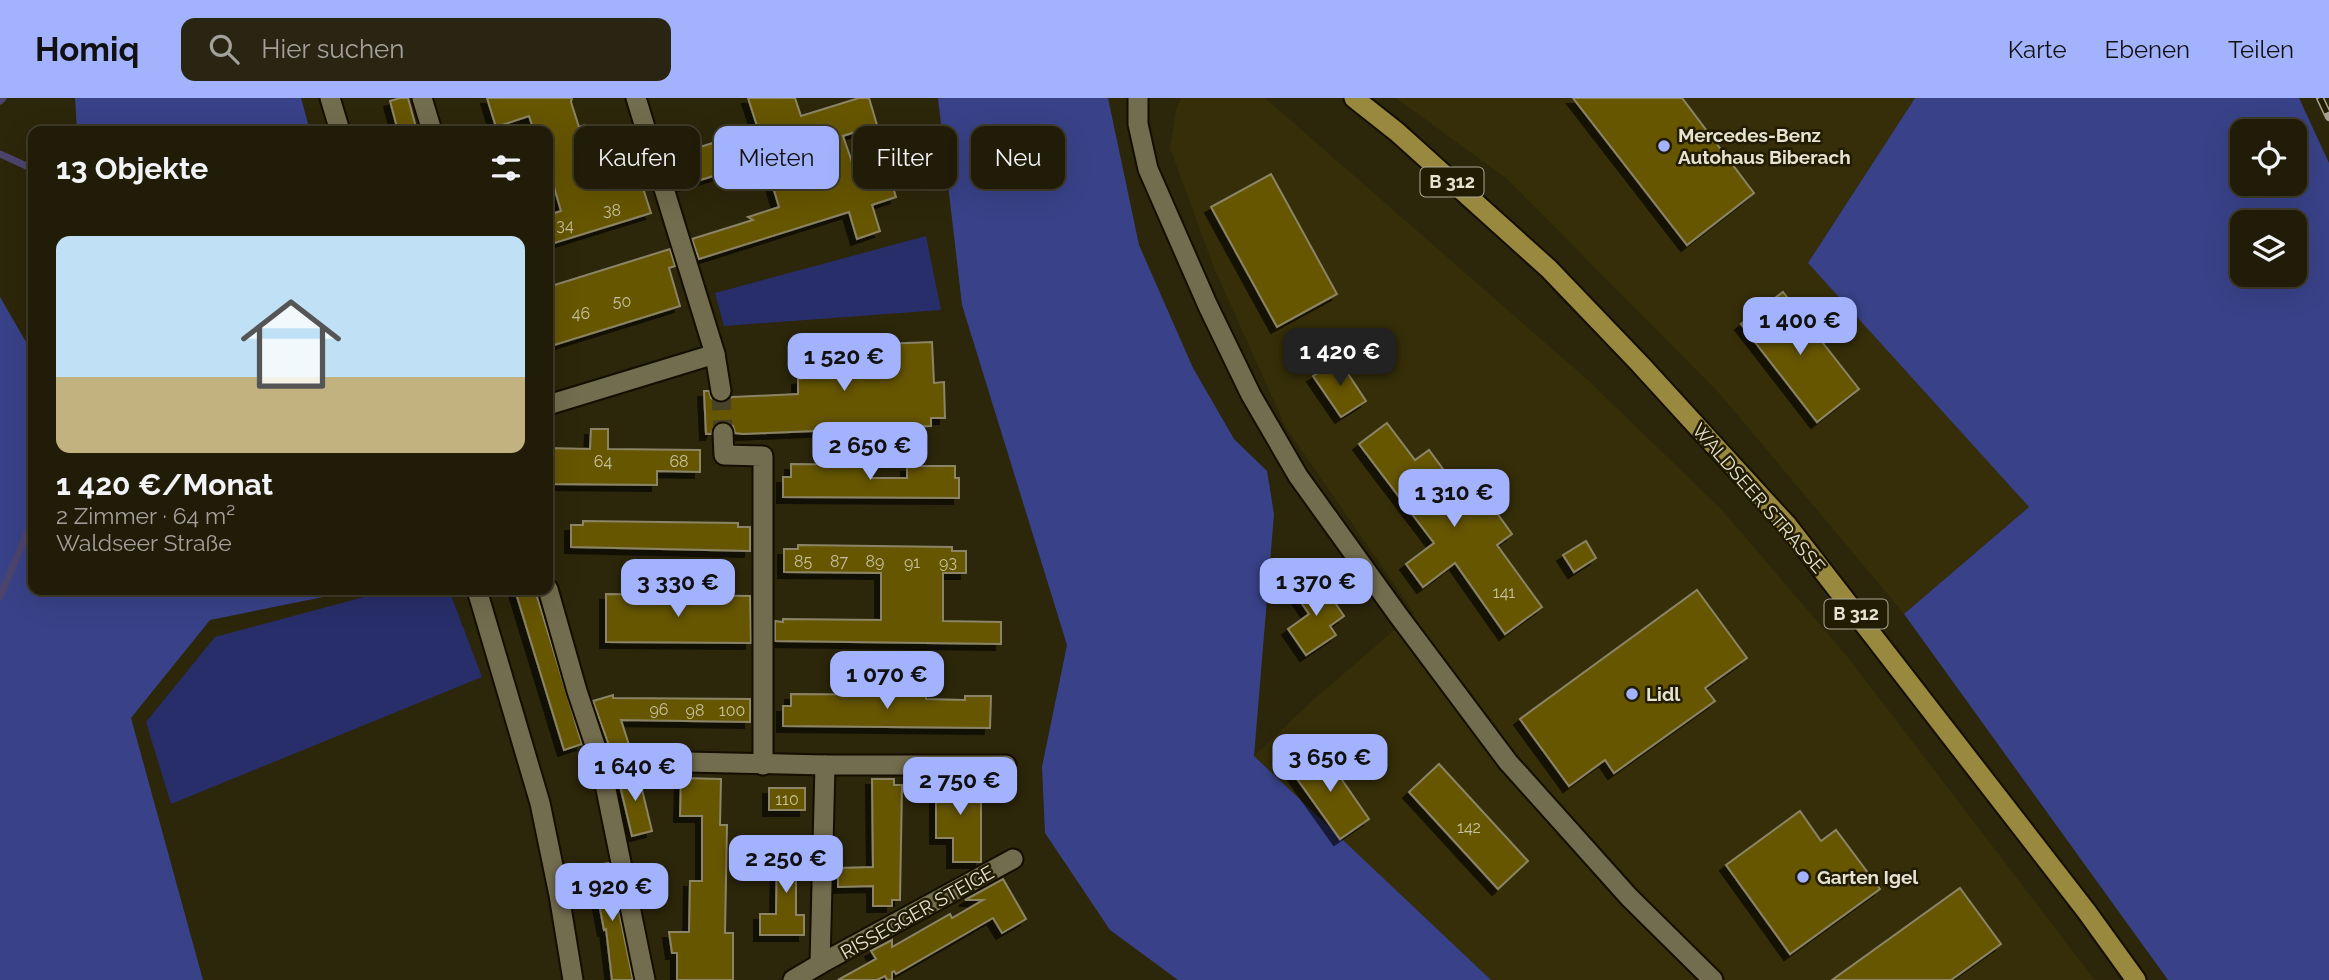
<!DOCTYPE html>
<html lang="de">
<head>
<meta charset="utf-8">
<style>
  body { margin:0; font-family:Raleway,sans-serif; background:#292512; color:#f1f3f6; height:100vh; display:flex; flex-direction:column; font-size:26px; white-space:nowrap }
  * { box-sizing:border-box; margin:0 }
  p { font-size:23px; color:#a2a19c }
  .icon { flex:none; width:38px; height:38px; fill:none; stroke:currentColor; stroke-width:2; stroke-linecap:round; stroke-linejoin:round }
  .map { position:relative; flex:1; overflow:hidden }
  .details { position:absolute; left:28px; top:28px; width:525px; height:469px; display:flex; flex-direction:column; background:#211c08; border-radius:14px; box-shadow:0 7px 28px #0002,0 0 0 2px #3e3a29 }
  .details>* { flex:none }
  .top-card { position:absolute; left:574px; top:28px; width:665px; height:63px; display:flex; gap:14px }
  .controls { position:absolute; left:2230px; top:21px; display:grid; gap:14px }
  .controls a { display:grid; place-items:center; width:77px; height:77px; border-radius:14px; background:#211c08; box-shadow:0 7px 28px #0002,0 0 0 2px #3e3a29; font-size:35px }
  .price { position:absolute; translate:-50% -60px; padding:0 16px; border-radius:14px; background:#a3b2fd; color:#111; font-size:23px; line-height:46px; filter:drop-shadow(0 2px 4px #0008) }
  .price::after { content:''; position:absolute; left:50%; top:42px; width:21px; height:16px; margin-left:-10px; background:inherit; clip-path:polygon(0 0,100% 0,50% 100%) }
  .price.current { background:#222; color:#fff }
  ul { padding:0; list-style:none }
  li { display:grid; align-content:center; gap:14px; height:371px; padding:0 28px }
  li span { display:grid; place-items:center; height:217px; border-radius:14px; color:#555 }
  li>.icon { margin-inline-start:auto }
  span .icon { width:126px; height:126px; fill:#fffc; stroke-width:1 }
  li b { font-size:30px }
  h2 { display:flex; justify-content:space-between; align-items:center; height:84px; padding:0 28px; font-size:30px }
  .chip { padding:0 24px; border-radius:14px; background:#211c08; box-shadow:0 7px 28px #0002,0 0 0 2px #3e3a29; font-size:24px; line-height:63px }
  .chip.current { background:#a3b2fd; color:#111 }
  header { display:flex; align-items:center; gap:42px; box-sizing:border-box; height:98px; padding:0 35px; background:#a3b2fd; color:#111 }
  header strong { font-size:33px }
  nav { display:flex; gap:38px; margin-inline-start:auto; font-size:24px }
  .search { width:490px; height:63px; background:#292512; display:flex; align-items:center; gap:18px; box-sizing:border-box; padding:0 24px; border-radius:14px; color:#a2a19c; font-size:26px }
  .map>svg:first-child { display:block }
</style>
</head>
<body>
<header>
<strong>Homiq</strong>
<div class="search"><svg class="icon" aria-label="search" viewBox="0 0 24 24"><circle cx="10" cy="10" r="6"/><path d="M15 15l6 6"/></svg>Hier suchen</div>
<nav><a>Karte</a><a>Ebenen</a><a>Teilen</a></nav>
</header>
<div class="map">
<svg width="2329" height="882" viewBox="0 0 2329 882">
  <defs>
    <filter id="shadow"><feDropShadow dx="-6" dy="6" stdDeviation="0" flood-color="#0009"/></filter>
  </defs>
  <rect width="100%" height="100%" fill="#2c260a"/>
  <!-- built -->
  <g fill="#352e08">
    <polygon points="1181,0 1265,0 1589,283 1722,412 1847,558 2095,882 1491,882 1254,658 1313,602 1414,515 1286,330 1214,170 1170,50 1176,12"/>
    <polygon points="1396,0 1915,0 1808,165 2029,409 1904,516 1719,295 1507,81"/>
  </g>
  <!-- green -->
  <g fill="#282e69">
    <polygon points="926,138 941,212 724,228 715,195"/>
    <polygon points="390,492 449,492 482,579 171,706 146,624 215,539"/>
  </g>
  <!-- forest -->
  <g fill="#394288" fill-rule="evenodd">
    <polygon points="75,0 301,0 310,33 77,33"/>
    <polygon points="938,0 1108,0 1139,147 1193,270 1234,341 1267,373 1274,416 1254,658 1491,882 1178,882 1110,832 1045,735 1042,669 1067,547 962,207"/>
    <path d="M1915 0H2299L2329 65V882H2168L1904 516 2029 409 1808 165ZM2294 33V86H2242V33ZM2294 124V177H2242V124Z"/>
    <polygon points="0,199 33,256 33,492 358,492 210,522 131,620 203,882 0,882"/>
  </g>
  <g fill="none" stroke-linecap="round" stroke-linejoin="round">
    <!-- stream -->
    <g stroke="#4c446d" stroke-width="7">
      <polyline points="0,3 3,0"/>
      <polyline points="0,56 33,71"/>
      <polyline points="0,499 33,421"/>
    </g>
  </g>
  <!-- building -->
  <g fill="#665705" stroke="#8b8466" stroke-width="2" filter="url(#shadow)">
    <polygon points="400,0 408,0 417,33 398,33 390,3"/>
    <polygon points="487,0 572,0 571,4 579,29 585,27 606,90 624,84 626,92 642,87 651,115 548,147 548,117 561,113 548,68 548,33 534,33 529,18 496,29"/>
    <polygon points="748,0 795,0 801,18 859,0 869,0 877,27 843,38 859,84 889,76 896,99 872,107 880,133 857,141 849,114 699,161 692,141 753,122 748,119 779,109 765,62 678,89 672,69 690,64 687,53 758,31"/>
    <polygon points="1573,0 1682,0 1754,95 1687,147"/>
    <polygon points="1271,76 1337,196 1277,229 1211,109"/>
    <polygon points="670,151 675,168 669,170 680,208 548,249 548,189"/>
    <polygon points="1783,194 1859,291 1817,324 1741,226"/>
    <polygon points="932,244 934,285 944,284 945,320 931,320 931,328 743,336 735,335 733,328 723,323 716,325 711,336 706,336 704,293 709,293 711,300 716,304 722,305 732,299 798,296 798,281 805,280 804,249"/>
    <polygon points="1339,262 1366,303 1341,319 1313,278"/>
    <polygon points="1387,325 1415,362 1429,352 1462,397 1476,386 1512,436 1497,447 1542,509 1505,536 1455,465 1423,489 1406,466 1434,445 1359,346"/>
    <polygon points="591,331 608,331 608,351 700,352 700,374 657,373 657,387 548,386 548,350 590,351"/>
    <polygon points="791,366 871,367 871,380 907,380 907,368 955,368 955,380 959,380 959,400 783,399 783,379 791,379"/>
    <polygon points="583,423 738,425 738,429 750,429 750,453 571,449 571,427 583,427"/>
    <polygon points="1586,443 1596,460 1574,474 1563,457"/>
    <polygon points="798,447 952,449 952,453 966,453 966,475 943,475 943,523 1001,524 1001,546 775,543 775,523 783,524 783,521 881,522 881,475 784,474 784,451 798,451"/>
    <polygon points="1319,481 1344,518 1330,528 1336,537 1306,557 1288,531 1309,516 1296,497"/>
    <polygon points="515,492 535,492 582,646 564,652"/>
    <polygon points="1697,492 1747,560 1705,590 1715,603 1614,675 1605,662 1569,688 1520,621"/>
    <polygon points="606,496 750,498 751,545 606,544"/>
    <polygon points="791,596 926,597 926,601 965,602 965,598 991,598 990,630 783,628 783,608 791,608"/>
    <polygon points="613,597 613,600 750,601 750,624 621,622 630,650 610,650 593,603"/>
    <polygon points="1320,650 1369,721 1340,741 1290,671"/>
    <polygon points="1439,666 1528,763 1498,791 1409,694"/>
    <polygon points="617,675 638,675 652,733 632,738"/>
    <polygon points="681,680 721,681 720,727 727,727 725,835 733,835 733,882 677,882 677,855 672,855 669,834 689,834 690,783 702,783 702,718 680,718"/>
    <polygon points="872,681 894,681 894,687 902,687 900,802 892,802 892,808 873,808 873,788 838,789 838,770 873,769"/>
    <polygon points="936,681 973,681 973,687 981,686 981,764 953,764 953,740 936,740"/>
    <rect x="769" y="690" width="36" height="22"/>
    <polygon points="1800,713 1821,743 1836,732 1880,791 1790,856 1726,767"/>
    <polygon points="777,749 804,749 804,777 796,777 796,817 804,817 804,837 760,837 760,816 776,816"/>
    <polygon points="609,765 633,882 612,882 606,831 604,832 592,768"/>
    <polygon points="1003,781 1026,821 1002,835 993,820 896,876 894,873 892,874 892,882 887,882 885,878 877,882 838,882 876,861 871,853 892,842 892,849 950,816 952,820 983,802 965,802"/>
    <polygon points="1960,790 2001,846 1951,882 1832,882"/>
  </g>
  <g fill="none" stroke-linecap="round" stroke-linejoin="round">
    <!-- minor-tunnel -->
    <polyline stroke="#484228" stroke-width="19" stroke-dasharray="19 10" stroke-linecap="butt" points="721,293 723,335"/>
    <!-- minor casing -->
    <g stroke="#140e00" stroke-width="23">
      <g id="minor">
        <polyline points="422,0 432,33"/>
        <polyline points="636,0 715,256 721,293"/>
        <polyline points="1138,0 1138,26 1148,71 1208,208 1251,297 1298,378 1398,517 1508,664 1629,799 1713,882"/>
        <polyline points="548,307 715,256"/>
        <polyline points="723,335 724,357 763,358 763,667"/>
        <polyline points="548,491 577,593 600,662 645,882"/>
        <polyline points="600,662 825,667 1006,667"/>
        <polyline points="820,866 1013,761"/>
        <polyline points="793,882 820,866 825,667"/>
      </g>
    </g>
    <!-- tertiary casing -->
    <g stroke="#140e00" stroke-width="23">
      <g id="tertiary">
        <polyline points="330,0 340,33"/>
        <polyline points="477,492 540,705 559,797 573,882"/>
      </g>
    </g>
    <!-- primary casing -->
    <g stroke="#140e00" stroke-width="23">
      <polyline id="primary" points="1354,0 1397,34 1549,171 1640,266 1788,428 2087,814 2136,882"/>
    </g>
    <!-- minor -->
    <use href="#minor" stroke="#736d4f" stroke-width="19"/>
    <!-- tertiary -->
    <use href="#tertiary" stroke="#736d4f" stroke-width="19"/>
    <!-- primary -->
    <use href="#primary" stroke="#98893e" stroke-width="19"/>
    <!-- rail casing -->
    <g stroke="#a6a28d" stroke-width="8">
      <polyline id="rail" points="2320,0 2329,19"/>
    </g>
    <!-- rail -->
    <use href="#rail" stroke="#221c02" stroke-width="5" stroke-dasharray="16" stroke-linecap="butt"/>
  </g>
  <!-- markers -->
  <g fill="#a3b2fd" stroke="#221c02" stroke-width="2.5">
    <circle cx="1664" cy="48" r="7"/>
    <circle cx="1632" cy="596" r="7"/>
    <circle cx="1803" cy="779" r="7"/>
  </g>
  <g text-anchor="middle" stroke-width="5" stroke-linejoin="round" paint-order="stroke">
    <!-- number labels -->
    <g font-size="16" fill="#c6c09f">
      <text x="612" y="118">38</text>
      <text x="565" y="133">34</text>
      <text x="622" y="209">50</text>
      <text x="581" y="221">46</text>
      <text x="603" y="369">64</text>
      <text x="679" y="369">68</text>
      <text x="803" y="469">85</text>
      <text x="839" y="469">87</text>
      <text x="875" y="469">89</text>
      <text x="912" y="470">91</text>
      <text x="948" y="470">93</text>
      <text x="1504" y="500">141</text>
      <text x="659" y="617">96</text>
      <text x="695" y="618">98</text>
      <text x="732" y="618">100</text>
      <text x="787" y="707">110</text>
      <text x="1469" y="735">142</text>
    </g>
    <!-- shield labels -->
    <g fill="#221c02" stroke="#aba794" stroke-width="2">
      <rect x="1420.5" y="69.5" width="63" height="29" rx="5"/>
      <rect x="1824.5" y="501.5" width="63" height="29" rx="5"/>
    </g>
    <g font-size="18" font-weight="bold" fill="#e6e3d2">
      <text x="1452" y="90">B 312</text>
      <text x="1856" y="522">B 312</text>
    </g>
    <!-- poi labels -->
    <g font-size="19" font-weight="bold" fill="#e6e3d2" stroke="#221c02" text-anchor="start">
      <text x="1678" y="44">Mercedes-Benz<tspan x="1678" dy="22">Autohaus Biberach</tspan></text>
      <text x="1646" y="603">Lidl</text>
      <text x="1817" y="786">Garten Igel</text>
    </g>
    <!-- street labels -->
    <g font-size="19" fill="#e6e3d2" stroke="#221c02">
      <text transform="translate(1759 400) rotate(49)" y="7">WALDSEER STRASSE</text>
      <text transform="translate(917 814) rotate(-29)" y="7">RISSEGGER STEIGE</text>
    </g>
  </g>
</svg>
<div class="controls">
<a><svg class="icon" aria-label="locate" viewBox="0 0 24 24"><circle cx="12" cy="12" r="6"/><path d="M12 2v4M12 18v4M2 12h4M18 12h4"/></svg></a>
<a><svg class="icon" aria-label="layers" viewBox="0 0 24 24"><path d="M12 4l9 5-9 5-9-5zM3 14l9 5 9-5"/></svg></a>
</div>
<b class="price" style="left:1800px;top:259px">1 400 €</b>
<b class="price current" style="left:1340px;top:290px">1 420 €</b>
<b class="price" style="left:844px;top:295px">1 520 €</b>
<b class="price" style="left:870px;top:384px">2 650 €</b>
<b class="price" style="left:1454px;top:431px">1 310 €</b>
<b class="price" style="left:1316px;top:520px">1 370 €</b>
<b class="price" style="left:678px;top:521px">3 330 €</b>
<b class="price" style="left:887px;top:613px">1 070 €</b>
<b class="price" style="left:1330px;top:696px">3 650 €</b>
<b class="price" style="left:635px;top:705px">1 640 €</b>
<b class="price" style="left:960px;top:719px">2 750 €</b>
<b class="price" style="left:786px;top:797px">2 250 €</b>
<b class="price" style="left:612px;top:825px">1 920 €</b>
<div class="top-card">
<a class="chip">Kaufen</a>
<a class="chip current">Mieten</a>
<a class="chip">Filter</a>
<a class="chip">Neu</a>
</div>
<section class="details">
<h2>13 Objekte<svg class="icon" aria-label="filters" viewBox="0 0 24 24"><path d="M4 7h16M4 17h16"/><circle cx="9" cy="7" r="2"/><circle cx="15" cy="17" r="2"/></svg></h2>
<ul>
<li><span style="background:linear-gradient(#bfe0f5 65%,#c2b280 0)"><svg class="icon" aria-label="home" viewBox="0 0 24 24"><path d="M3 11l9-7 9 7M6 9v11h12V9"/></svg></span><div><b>1 420 €/Monat</b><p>2 Zimmer · 64 m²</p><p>Waldseer Straße</p></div></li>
</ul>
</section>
</div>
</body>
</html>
